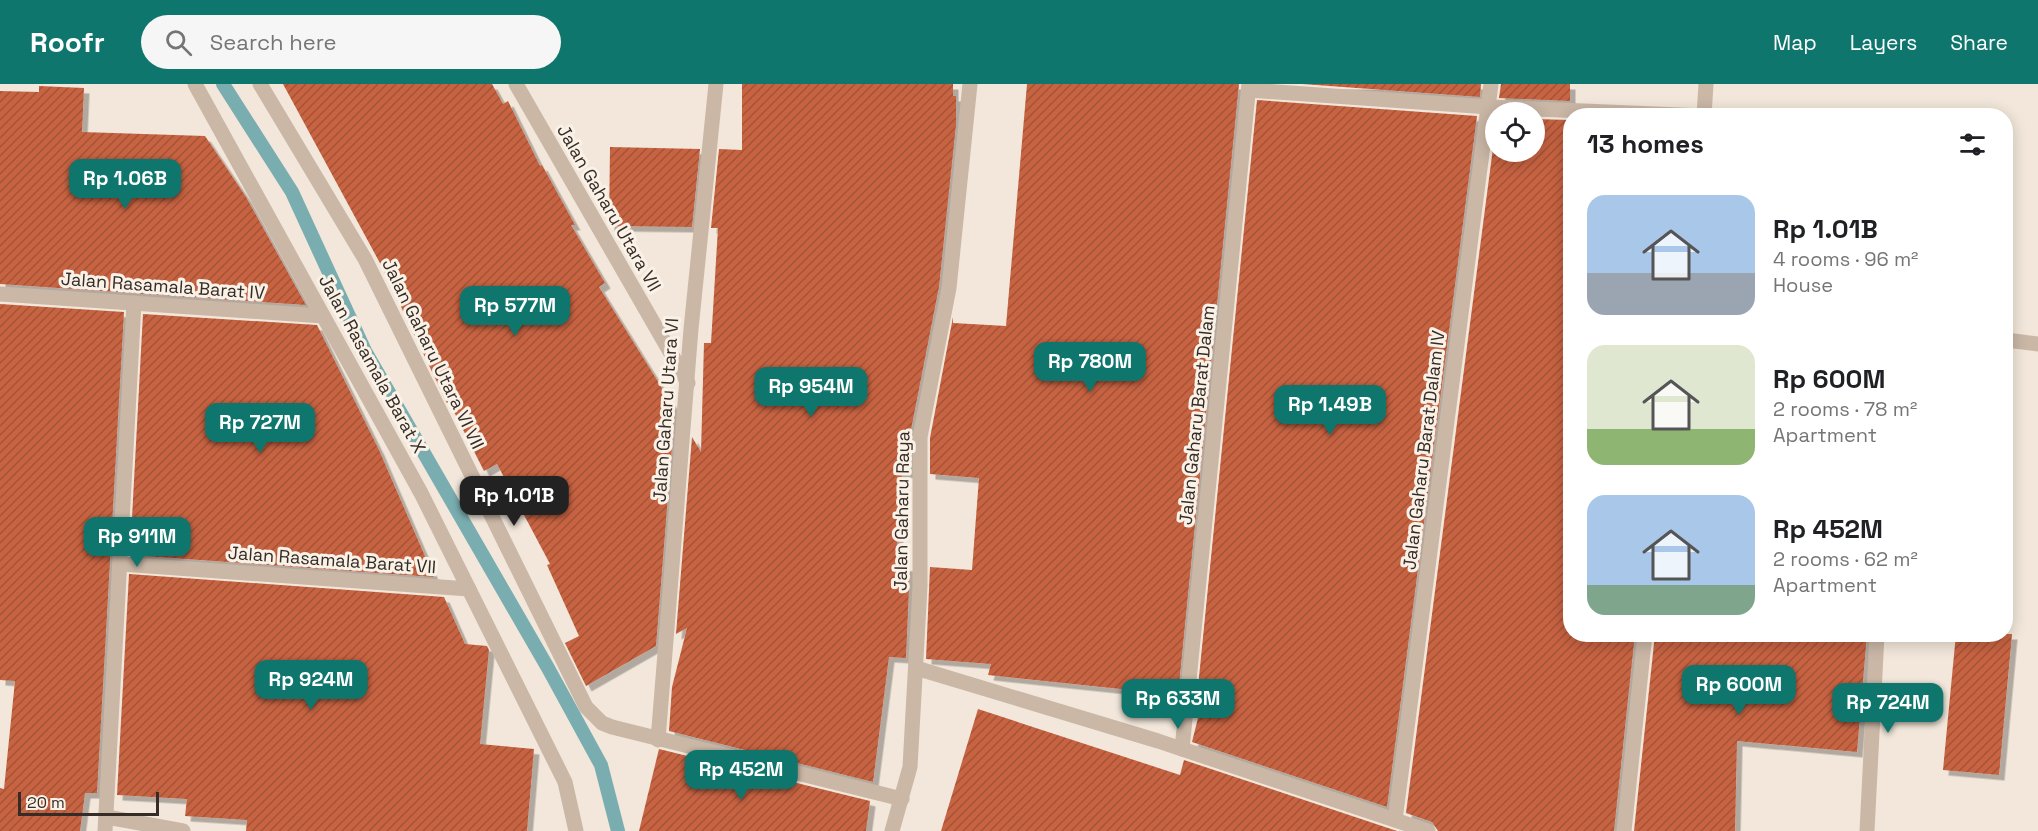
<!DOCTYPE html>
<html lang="en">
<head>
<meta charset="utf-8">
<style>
  body { margin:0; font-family:"Space Grotesk",sans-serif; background:#f6f6f6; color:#202124; height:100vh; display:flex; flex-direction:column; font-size:22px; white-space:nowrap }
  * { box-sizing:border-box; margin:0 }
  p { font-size:20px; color:#757577 }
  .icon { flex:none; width:33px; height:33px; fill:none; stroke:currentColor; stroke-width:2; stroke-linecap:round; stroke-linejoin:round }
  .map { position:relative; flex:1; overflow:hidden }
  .drawer { position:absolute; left:1563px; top:24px; width:450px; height:534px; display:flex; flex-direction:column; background:#fff; border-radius:24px; box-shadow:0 3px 15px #0003 }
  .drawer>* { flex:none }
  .tools { position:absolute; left:1485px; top:18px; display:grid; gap:12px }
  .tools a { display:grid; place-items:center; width:60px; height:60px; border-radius:50%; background:#fff; box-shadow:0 3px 15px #0003; font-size:30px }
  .scale { position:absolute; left:18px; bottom:15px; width:141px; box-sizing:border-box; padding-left:6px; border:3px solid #362c27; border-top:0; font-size:16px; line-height:21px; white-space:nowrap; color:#362c27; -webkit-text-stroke:4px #faf1e7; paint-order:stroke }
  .price { position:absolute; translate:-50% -51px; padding:0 14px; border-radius:12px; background:#0f766e; color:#fff; font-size:20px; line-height:39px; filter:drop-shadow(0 2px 3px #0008) }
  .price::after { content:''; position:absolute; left:50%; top:36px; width:18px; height:14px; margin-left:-9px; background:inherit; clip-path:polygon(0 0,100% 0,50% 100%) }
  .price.selected { background:#222; color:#fff }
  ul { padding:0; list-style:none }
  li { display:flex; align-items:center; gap:18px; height:150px; padding:0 24px }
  li span { display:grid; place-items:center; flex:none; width:168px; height:120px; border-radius:18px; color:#555 }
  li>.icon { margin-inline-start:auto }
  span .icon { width:72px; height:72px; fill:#fffc; stroke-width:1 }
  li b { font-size:26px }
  h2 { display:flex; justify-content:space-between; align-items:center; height:72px; padding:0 24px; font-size:26px }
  header { display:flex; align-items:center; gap:36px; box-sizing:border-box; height:84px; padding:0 30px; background:#0f766e; color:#fff }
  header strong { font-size:28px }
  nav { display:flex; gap:33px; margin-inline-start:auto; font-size:21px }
  .search { width:420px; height:54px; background:#f6f6f6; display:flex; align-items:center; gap:15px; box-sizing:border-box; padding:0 21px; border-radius:33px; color:#757577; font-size:22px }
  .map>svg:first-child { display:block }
</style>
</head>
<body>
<header>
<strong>Roofr</strong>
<div class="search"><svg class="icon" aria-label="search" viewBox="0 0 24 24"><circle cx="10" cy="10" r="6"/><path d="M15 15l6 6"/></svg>Search here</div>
<nav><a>Map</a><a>Layers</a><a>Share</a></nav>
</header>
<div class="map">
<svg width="2038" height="747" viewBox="0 0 2038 747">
  <defs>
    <pattern id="building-hatch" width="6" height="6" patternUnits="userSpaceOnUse" patternTransform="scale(1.5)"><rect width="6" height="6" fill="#c86342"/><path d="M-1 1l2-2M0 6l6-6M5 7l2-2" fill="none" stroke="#a35237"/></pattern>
    <filter id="shadow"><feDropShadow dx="5.5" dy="5.5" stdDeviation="0" flood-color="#0004"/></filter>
  </defs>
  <rect width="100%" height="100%" fill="#f2e7da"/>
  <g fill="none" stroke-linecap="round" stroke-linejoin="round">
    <!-- stream -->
    <polyline stroke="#79adb0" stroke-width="14" points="223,0 292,108 365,267 548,584 601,681 618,747"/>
  </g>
  <!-- building -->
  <g fill="url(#building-hatch)" filter="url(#shadow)">
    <polygon points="283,0 492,0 503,20 508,17 540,82 542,81 575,141 571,141 605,199 599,203 675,325 656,562 586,602 565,559 579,552 547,481 550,480 497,380 484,387 449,318 447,319 381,181"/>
    <polygon points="742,0 953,0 953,12 956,12 956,41 939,203 910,351 910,389 902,388 896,481 910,482 906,574 889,573 873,698 669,647 672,603 687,544 676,550 692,353 701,368 704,259 711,259 718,144 711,144 719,65 742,66"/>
    <polygon points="1027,0 1239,0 1178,611 988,591 991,580 926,575 930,483 972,486 979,394 930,390 930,354 953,233 953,239 1006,242"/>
    <polygon points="1302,0 1481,0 1480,13"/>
    <polygon points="1501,0 1570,0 1570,17 1499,14"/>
    <polygon points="39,2 84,4 82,48 205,52 246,113 306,221 0,200 0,7 39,8"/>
    <polygon points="1257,16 1477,32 1387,723 1192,658 1203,614 1197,613"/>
    <polygon points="1534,35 1570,36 1570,550 1635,550 1614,747 1438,747 1432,738 1406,729 1496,41 1496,68 1534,68"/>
    <polygon points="610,63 700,65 692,143 609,142"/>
    <polygon points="0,220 124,228 97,709 85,709 80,747 0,747 0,704 4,705 15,597 0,596"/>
    <polygon points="143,230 317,241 379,366 434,493 130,471"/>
    <polygon points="129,490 444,513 465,560 487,562 489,566 480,660 534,665 527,747 246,747 247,736 185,732 187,715 117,711"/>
    <polygon points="1655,550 1867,550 1857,668 1737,657 1735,747 1634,747"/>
    <polygon points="1956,550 2012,550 1999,691 1943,686"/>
    <polygon points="978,625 1180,691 1184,676 1397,747 941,747"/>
    <polygon points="659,665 870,717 866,747 639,747"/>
  </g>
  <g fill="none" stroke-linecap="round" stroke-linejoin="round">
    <!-- street -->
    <g stroke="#cab7a6" stroke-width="15">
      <polyline points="195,0 421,409 565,698 576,747"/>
      <polyline points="260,0 365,175 586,623 602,639 612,643 902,715"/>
      <polyline points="516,0 688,299"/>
      <polyline points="1249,6 1489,23 1704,32"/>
      <polyline points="1704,32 1706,0"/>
      <polyline points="0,210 323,232"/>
      <polyline points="2006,256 2038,260"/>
      <polyline points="121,480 469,505"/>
      <polyline points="916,584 1158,657 1428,747"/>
      <polyline points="658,656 691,245 716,0"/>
      <polyline points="1182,665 1249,0"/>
      <polyline points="107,733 183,747"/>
      <polyline points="1395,736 1491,0"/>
      <polyline points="105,747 134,219"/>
      <polyline points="892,747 910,683 920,502 920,353 949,204 970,0"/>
      <polyline points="1624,747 1645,550"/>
      <polyline points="1867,747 1877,550"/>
    </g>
  </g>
  <g text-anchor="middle" stroke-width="6" stroke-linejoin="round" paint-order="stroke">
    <!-- street labels -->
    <g font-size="18" fill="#362c27" stroke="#faf1e7">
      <text transform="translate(609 124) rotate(60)" y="6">Jalan Gaharu Utara VII</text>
      <text transform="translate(163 202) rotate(4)" y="6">Jalan Rasamala Barat IV</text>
      <text transform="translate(433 270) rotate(64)" y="6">Jalan Gaharu Utara VI VII</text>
      <text transform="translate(372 280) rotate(61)" y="6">Jalan Rasamala Barat X</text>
      <text transform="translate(666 326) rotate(-86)" y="6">Jalan Gaharu Utara VI</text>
      <text transform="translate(1197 331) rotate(-84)" y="6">Jalan Gaharu Barat Dalam</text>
      <text transform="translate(1424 366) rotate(-83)" y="6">Jalan Gaharu Barat Dalam IV</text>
      <text transform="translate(902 427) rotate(-89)" y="6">Jalan Gaharu Raya</text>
      <text transform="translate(332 476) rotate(4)" y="6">Jalan Rasamala Barat VII</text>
    </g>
  </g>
</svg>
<div class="tools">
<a><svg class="icon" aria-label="locate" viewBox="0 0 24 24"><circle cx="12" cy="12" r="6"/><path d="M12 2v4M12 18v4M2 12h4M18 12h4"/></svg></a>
</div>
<div class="scale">20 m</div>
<b class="price" style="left:125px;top:126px">Rp 1.06B</b>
<b class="price" style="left:515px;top:253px">Rp 577M</b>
<b class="price" style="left:1090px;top:309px">Rp 780M</b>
<b class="price" style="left:811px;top:334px">Rp 954M</b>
<b class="price" style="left:1330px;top:352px">Rp 1.49B</b>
<b class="price" style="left:260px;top:370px">Rp 727M</b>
<b class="price selected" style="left:514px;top:443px">Rp 1.01B</b>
<b class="price" style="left:137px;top:484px">Rp 911M</b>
<b class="price" style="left:311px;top:627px">Rp 924M</b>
<b class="price" style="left:1739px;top:632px">Rp 600M</b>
<b class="price" style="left:1178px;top:646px">Rp 633M</b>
<b class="price" style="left:1888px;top:650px">Rp 724M</b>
<b class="price" style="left:741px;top:717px">Rp 452M</b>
<section class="drawer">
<h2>13 homes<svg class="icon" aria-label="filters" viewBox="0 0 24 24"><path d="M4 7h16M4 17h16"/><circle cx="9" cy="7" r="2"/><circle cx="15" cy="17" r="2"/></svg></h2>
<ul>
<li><span style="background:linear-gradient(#a9c7e8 65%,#9aa5b1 0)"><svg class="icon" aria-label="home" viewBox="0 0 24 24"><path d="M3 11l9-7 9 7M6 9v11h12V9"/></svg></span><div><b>Rp 1.01B</b><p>4 rooms · 96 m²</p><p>House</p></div></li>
<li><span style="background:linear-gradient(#dfe7d0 70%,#8fb573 0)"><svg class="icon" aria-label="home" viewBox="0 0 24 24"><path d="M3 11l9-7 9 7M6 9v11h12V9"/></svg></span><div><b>Rp 600M</b><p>2 rooms · 78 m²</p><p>Apartment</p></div></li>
<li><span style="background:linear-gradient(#a9c7e8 75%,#7fa58c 0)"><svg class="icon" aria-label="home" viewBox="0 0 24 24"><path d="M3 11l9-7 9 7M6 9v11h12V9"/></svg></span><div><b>Rp 452M</b><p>2 rooms · 62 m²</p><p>Apartment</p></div></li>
</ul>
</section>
</div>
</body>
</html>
